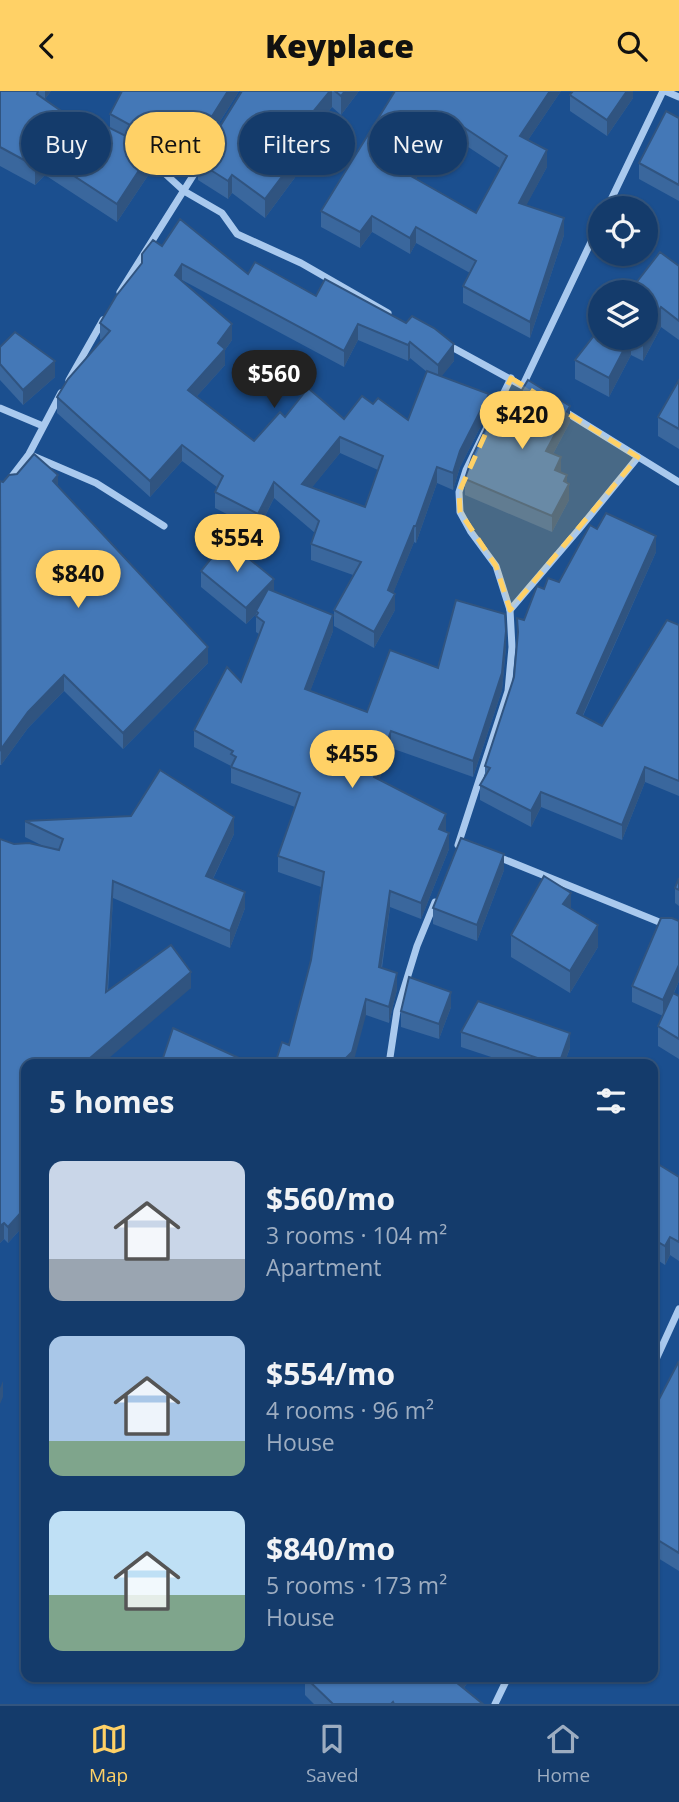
<!DOCTYPE html>
<html lang="en">
<head>
<meta charset="utf-8">
<style>
  body { margin:0; font-family:"Open Sans",sans-serif; background:#1d4271; color:#f1f3f6; height:100vh; display:flex; flex-direction:column; font-size:26px; white-space:nowrap }
  * { box-sizing:border-box; margin:0 }
  p { font-size:23px; color:#9dadc1 }
  .icon { flex:none; width:38px; height:38px; fill:none; stroke:currentColor; stroke-width:2; stroke-linecap:round; stroke-linejoin:round }
  .map { position:relative; flex:1; overflow:hidden }
  .panel { position:absolute; left:21px; top:968px; width:637px; height:623px; display:flex; flex-direction:column; background:#143b6b; border-radius:14px; box-shadow:0 2px 5px #0004,0 0 0 2px #33557e }
  .panel>* { flex:none }
  .guide { position:absolute; left:21px; top:21px; width:637px; height:63px; display:flex; gap:14px }
  .buttons { position:absolute; left:588px; top:105px; display:grid; gap:14px }
  .buttons a { display:grid; place-items:center; width:70px; height:70px; border-radius:50%; background:#143b6b; box-shadow:0 2px 5px #0004,0 0 0 2px #33557e; font-size:35px }
  .price { position:absolute; translate:-50% -60px; padding:0 16px; border-radius:24px; background:#ffd166; color:#111; font-size:23px; line-height:46px; filter:drop-shadow(0 2px 4px #0008) }
  .price::after { content:''; position:absolute; left:50%; top:42px; width:21px; height:16px; margin-left:-10px; background:inherit; clip-path:polygon(0 0,100% 0,50% 100%) }
  .price.selected { background:#222; color:#fff }
  ul { padding:0; list-style:none }
  li { display:flex; align-items:center; gap:21px; height:175px; padding:0 28px }
  li span { display:grid; place-items:center; flex:none; width:196px; height:140px; border-radius:14px; color:#555 }
  li>.icon { margin-inline-start:auto }
  span .icon { width:84px; height:84px; fill:#fffc; stroke-width:1 }
  li b { font-size:30px }
  h2 { display:flex; justify-content:space-between; align-items:center; height:84px; padding:0 28px; font-size:30px }
  .pill { padding:0 24px; border-radius:32px; background:#143b6b; box-shadow:0 2px 5px #0004,0 0 0 2px #33557e; font-size:24px; line-height:63px }
  .pill.selected { background:#ffd166; color:#111 }
  header { display:flex; justify-content:space-between; align-items:center; height:91px; padding:0 28px; background:#ffd166; color:#111; font-size:32px; font-weight:800 }
  .dock { display:flex; justify-content:space-around; align-items:center; height:98px; border-top:2px solid #33557e; background:#143b6b; font-size:19px; color:#9dadc1 }
  .dock a { display:grid; justify-items:center; gap:4px }
  .dock .selected { color:#ffd166 }
  .map>svg:first-child { display:block }
</style>
</head>
<body>
<header><svg class="icon" aria-label="back" viewBox="0 0 24 24"><path d="M15 5l-7 7 7 7"/></svg>Keyplace<svg class="icon" aria-label="search" viewBox="0 0 24 24"><circle cx="10" cy="10" r="6"/><path d="M15 15l6 6"/></svg></header>
<div class="map">
<svg width="679" height="1613" viewBox="0 0 679 1613">
  <rect width="100%" height="100%" fill="#1b4f8f"/>
  <g fill="none" stroke-linecap="round" stroke-linejoin="round">
    <!-- street -->
    <g stroke="#a9c9ee" stroke-width="7">
      <polyline points="665,0 679,6"/>
      <polyline points="144,67 160,78 184,100 222,122 237,143 301,172 388,222"/>
      <polyline points="607,117 663,0"/>
      <polyline points="120,201 201,72"/>
      <polyline points="448,254 530,299"/>
      <polyline points="69,289 103,229"/>
      <polyline points="523,294 600,132"/>
      <polyline points="0,317 43,335"/>
      <polyline points="564,320 679,391"/>
      <polyline points="33,365 96,392 164,435"/>
      <polyline points="0,401 29,363 61,302"/>
      <polyline points="510,519 580,437 638,366"/>
      <polyline points="458,754 508,600 512,556 510,519 496,475 471,441 460,421 459,401 466,379 511,287"/>
      <polyline points="496,765 679,839"/>
      <polyline points="389,973 397,920 417,855 435,811"/>
      <polyline points="653,1275 679,1218"/>
      <polyline points="495,1613 508,1586"/>
    </g>
  </g>
  <!-- wall -->
  <g fill="#3a679d" fill-rule="evenodd">
    <polygon points="0,0 51,0 45,8 70,26 110,37 110,23 122,0 239,0 187,83 160,66 158,69 151,65 151,80 117,131 45,84 35,94 0,75"/>
    <polygon points="242,0 359,0 341,24 332,16 296,61 299,81 265,127 232,102 228,108 198,89 198,71"/>
    <path d="M395 0H561L528 49 547 76 526 114 564 144 530 247 463 212V195L470 182 416 152 410 163 372 141 360 157 321 136V120ZM444 40 500 77 476 122 416 88Z"/>
    <polygon points="633,0 633,7 607,45 570,20 570,4"/>
    <polygon points="679,27 679,110 639,88 639,72"/>
    <path d="M162 155 316 205 454 270 441 285 489 319 460 376 453 399 437 392 416 452 414 451 393 502 395 519 374 557 334 535V519L353 484 311 469V453L315 442 274 407 258 439 215 417V401L217 396 182 370 150 406 57 322V306L102 250 100 248V232ZM182 189 344 276 358 249 408 270 410 267 427 281 408 329 373 313 344 328 285 326 254 350 196 306 225 274V259L232 249 182 190ZM340 362 378 379 365 416 312 396Z"/>
    <polygon points="679,175 679,249 661,236 643,270 631,264 609,306 575,288 575,269 600,247 646,247"/>
    <polygon points="0,256 55,286 23,314 0,289"/>
    <polygon points="679,289 679,358 658,345 658,326"/>
    <polygon points="570,331 553,363 561,382 567,392 569,409 552,441 465,404 465,388"/>
    <polygon points="0,390 58,396 208,572 123,658 64,600 28,637 1,674 0,674"/>
    <polygon points="597,438 656,461 583,625 602,635 679,534 679,705 645,691 622,749 541,716 531,736 480,709 480,694 485,686 485,675 514,586 518,547 517,527 524,529 544,498 559,491"/>
    <polygon points="201,480 274,500 333,540 310,600 367,621 438,577 506,556 502,599 473,686 391,657 379,689 446,739 445,741 449,758 421,828 390,816 382,877 397,898 389,932 366,924 289,954 311,869 321,796 278,781 278,765 295,716 231,692 231,675 194,656 194,639 241,591 259,543 256,541 256,523 246,533 201,496"/>
    <polygon points="25,730 234,743 213,788 245,817 230,857 113,807 108,900 191,897 26,973 26,1132 8,1152 4,1148 0,1152 0,748 14,753 45,756 25,746"/>
    <polygon points="504,779 477,850 433,833 433,817"/>
    <polygon points="679,787 679,815 675,812 675,797"/>
    <polygon points="571,818 598,856 570,902 511,866 511,844"/>
    <polygon points="679,830 679,890 674,902 679,905 679,968 658,955 658,935 663,925 632,911 632,895"/>
    <polygon points="451,916 439,948 401,936 401,920"/>
    <polygon points="461,941 570,957 564,973 512,973 461,956"/>
    <polygon points="653,1070 679,1086 679,1170 670,1164 665,1174 653,1166"/>
    <polygon points="679,1270 679,1480 653,1464 653,1313 656,1314"/>
    <polygon points="305,1586 471,1586 464,1597 483,1613 314,1613 305,1604"/>
  </g>
  <!-- shaded-wall -->
  <g fill="#305480">
    <polygon points="45,0 51,0 45,8"/>
    <polygon points="228,0 239,0 187,83 187,65"/>
    <polygon points="330,0 332,0 332,16 292,65 288,55 290,49"/>
    <polygon points="345,0 359,0 341,24 341,5"/>
    <polygon points="550,0 561,0 520,61 520,45"/>
    <polygon points="627,0 633,0 633,7 607,45 607,29"/>
    <polygon points="444,23 444,40 409,100 409,84"/>
    <polygon points="160,48 160,66 158,69 158,51"/>
    <polygon points="547,59 547,76 519,128 519,112"/>
    <polygon points="151,61 151,80 117,131 117,113"/>
    <polygon points="299,63 299,81 265,127 265,108"/>
    <polygon points="45,66 45,84 35,94 35,75"/>
    <polygon points="232,84 232,102 228,108 228,90"/>
    <polygon points="372,125 372,141 360,157 360,141"/>
    <polygon points="564,127 564,144 530,247 530,231"/>
    <polygon points="416,136 416,152 410,163 410,147"/>
    <polygon points="182,173 182,189 175,200 175,184"/>
    <polygon points="661,216 661,236 643,270 643,251 646,247"/>
    <polygon points="232,233 232,249 225,259 225,274 188,315 188,299 218,252"/>
    <polygon points="358,233 358,249 344,276 344,260"/>
    <polygon points="630,247 631,247 631,264 609,306 609,287"/>
    <polygon points="410,251 410,267 408,270 408,254"/>
    <polygon points="454,253 454,270 438,290 438,274"/>
    <polygon points="55,270 55,286 23,314 23,299"/>
    <polygon points="489,303 489,319 460,376 453,399 453,382 460,360"/>
    <polygon points="570,315 570,331 546,376 546,360"/>
    <polygon points="340,346 340,362 302,409 302,393"/>
    <polygon points="182,354 182,370 150,406 150,390"/>
    <polygon points="561,366 561,382 555,379"/>
    <polygon points="437,376 437,392 416,452 416,435"/>
    <polygon points="58,384 58,400 53,390"/>
    <polygon points="567,384 567,398 569,393 569,409 552,441 552,425"/>
    <polygon points="274,391 274,407 258,439 258,423"/>
    <polygon points="414,435 414,451 388,515 388,499"/>
    <polygon points="656,445 656,461 577,637 577,622"/>
    <polygon points="274,488 274,504 256,520 256,523 246,533 246,517"/>
    <polygon points="395,503 395,519 374,557 374,541"/>
    <polygon points="333,524 333,540 305,614 305,598"/>
    <polygon points="506,540 506,556 502,599 473,686 473,670"/>
    <polygon points="208,556 208,572 123,658 123,642"/>
    <polygon points="64,584 64,600 28,637 1,674 1,658 28,621"/>
    <polygon points="391,640 391,657 374,702 374,686"/>
    <polygon points="645,676 645,691 622,749 622,734"/>
    <polygon points="541,701 541,716 531,736 531,720"/>
    <polygon points="446,723 446,739 439,754 439,738"/>
    <polygon points="234,726 234,743 206,802 206,785"/>
    <polygon points="449,742 449,758 421,828 421,812"/>
    <polygon points="504,763 504,779 477,850 477,834"/>
    <polygon points="113,790 113,807 106,917 106,901"/>
    <polygon points="390,800 390,816 379,892 379,876"/>
    <polygon points="245,801 245,817 230,857 230,840"/>
    <polygon points="571,802 571,823 563,813"/>
    <polygon points="598,834 598,856 570,902 570,880"/>
    <polygon points="679,874 679,890 663,925 663,909"/>
    <polygon points="191,881 191,897 102,973 83,973"/>
    <polygon points="397,882 397,898 389,932 389,916"/>
    <polygon points="451,901 451,916 439,948 439,933"/>
    <polygon points="366,908 366,924 353,973 340,973"/>
    <polygon points="570,942 570,957 564,973 559,973"/>
    <polygon points="26,1116 26,1132 8,1152 8,1136"/>
    <polygon points="4,1132 4,1148 0,1152 0,1135"/>
    <polygon points="670,1146 670,1164 665,1174 665,1155"/>
    <polygon points="3,1290 3,1306 0,1313 0,1297"/>
    <polygon points="460,1586 471,1586 456,1609 456,1591"/>
  </g>
  <!-- building -->
  <g fill="#4478b7" stroke="#305480" stroke-width="2" fill-rule="evenodd">
    <polygon points="0,0 38,0 37,3 70,26 80,22 128,46 151,61 117,113 45,66 35,75 0,56"/>
    <polygon points="122,0 228,0 187,65 160,48 158,51 134,36 110,23"/>
    <polygon points="242,0 330,0 290,49 292,50 288,55 299,63 265,108 232,84 228,90 198,71"/>
    <polygon points="335,0 345,0 341,5"/>
    <path d="M395 0H550L520 45 547 59 519 112 564 127 530 231 463 195 476 170 416 136 410 147 372 125 360 141 321 120ZM444 23 507 65 476 122 409 84Z"/>
    <polygon points="573,0 627,0 607,29 570,4"/>
    <polygon points="666,20 679,27 679,94 639,72"/>
    <polygon points="612,112 621,117 607,117 608,115"/>
    <path d="M180 128 248 183 255 171 316 205 325 188 406 232 412 225 434 237 454 253 438 274 410 251 408 254 358 233 344 260 182 173 175 184 232 233 218 252 225 258 188 299 254 350 280 321 285 326 308 297 344 328 362 305 373 313 378 307 408 329 427 280 489 303 460 360 453 382 437 376 416 435H414L388 499 395 503 374 541 334 519 361 471 311 453 319 430 274 391 258 423 215 401 223 385 182 354 150 390 57 306 68 288 110 240 100 232 116 205 142 172V163L153 149 162 155ZM340 346 383 365 365 416 302 393Z"/>
    <polygon points="660,161 679,175 679,230 661,216 646,245 646,201 629,201"/>
    <polygon points="600,237 600,247 630,247 609,287 575,269"/>
    <polygon points="15,241 55,270 23,299 0,273 0,256"/>
    <polygon points="635,247 645,247 643,251"/>
    <polygon points="528,289 570,315 546,360 561,366 555,379 567,384 564,390 569,393 552,425 465,388 472,366 500,307 514,312"/>
    <polygon points="679,289 679,338 658,326"/>
    <polygon points="34,363 58,384 53,390 208,556 123,642 64,584 28,621 1,658 0,390 3,391 9,384 17,383"/>
    <polygon points="606,422 656,445 577,622 602,635 667,529 679,534 679,690 645,676 622,734 541,701 531,720 480,694 490,677 485,675 514,586 518,541 517,527 524,529 537,495 544,498 548,487 559,491 590,434 597,438"/>
    <polygon points="226,449 274,488 246,517 201,480"/>
    <polygon points="268,498 333,524 305,598 367,621 390,559 438,577 456,509 505,523 506,540 502,582 473,670 391,640 374,686 446,723 439,738 449,742 421,812 390,800 379,876 397,882 389,916 366,908 352,961 340,973 275,973 282,951 289,954 311,869 324,781 278,765 300,702 231,676 236,666 231,663 233,660 194,639 227,576 241,591 264,531 256,525 258,522 256,520"/>
    <polygon points="160,679 234,726 206,785 245,801 230,840 113,790 106,901 171,854 191,881 83,973 26,973 26,1116 8,1136 4,1132 0,1135 0,748 14,753 29,752 59,759 63,748 25,730 131,725"/>
    <polygon points="461,747 504,763 477,834 433,817"/>
    <polygon points="544,785 571,802 563,813 598,834 570,880 511,844"/>
    <polygon points="679,787 679,799 675,797"/>
    <polygon points="661,827 672,827 679,830 679,874 663,909 632,895"/>
    <polygon points="409,886 451,901 439,933 401,920"/>
    <polygon points="673,902 679,905 679,948 658,935"/>
    <polygon points="478,910 570,942 559,973 555,973 461,941"/>
    <polygon points="173,937 252,973 161,973"/>
    <polygon points="653,1070 679,1086 679,1151 670,1146 665,1155 653,1148"/>
    <polygon points="679,1270 679,1462 653,1446 653,1313 656,1314"/>
    <polygon points="305,1586 460,1586 456,1591 483,1613 394,1613 393,1611 391,1613 333,1613"/>
  </g>
  <!-- marked area -->
  <path fill="#ffd166" fill-opacity="0.2" stroke="#ffd166" stroke-width="5" stroke-dasharray="14 9" stroke-linejoin="round" d="M511 287 638 366 510 519 496 475 460 421 459 401Z"/>
</svg>
<div class="buttons">
<a><svg class="icon" aria-label="locate" viewBox="0 0 24 24"><circle cx="12" cy="12" r="6"/><path d="M12 2v4M12 18v4M2 12h4M18 12h4"/></svg></a>
<a><svg class="icon" aria-label="layers" viewBox="0 0 24 24"><path d="M12 4l9 5-9 5-9-5zM3 14l9 5 9-5"/></svg></a>
</div>
<b class="price selected" style="left:274px;top:319px">$560</b>
<b class="price" style="left:522px;top:360px">$420</b>
<b class="price" style="left:237px;top:483px">$554</b>
<b class="price" style="left:78px;top:519px">$840</b>
<b class="price" style="left:352px;top:699px">$455</b>
<div class="guide">
<a class="pill">Buy</a>
<a class="pill selected">Rent</a>
<a class="pill">Filters</a>
<a class="pill">New</a>
</div>
<section class="panel">
<h2>5 homes<svg class="icon" aria-label="filters" viewBox="0 0 24 24"><path d="M4 7h16M4 17h16"/><circle cx="9" cy="7" r="2"/><circle cx="15" cy="17" r="2"/></svg></h2>
<ul>
<li><span style="background:linear-gradient(#c9d6e8 70%,#9aa5b1 0)"><svg class="icon" aria-label="home" viewBox="0 0 24 24"><path d="M3 11l9-7 9 7M6 9v11h12V9"/></svg></span><div><b>$560/mo</b><p>3 rooms · 104 m²</p><p>Apartment</p></div></li>
<li><span style="background:linear-gradient(#a9c7e8 75%,#7fa58c 0)"><svg class="icon" aria-label="home" viewBox="0 0 24 24"><path d="M3 11l9-7 9 7M6 9v11h12V9"/></svg></span><div><b>$554/mo</b><p>4 rooms · 96 m²</p><p>House</p></div></li>
<li><span style="background:linear-gradient(#bfe0f5 60%,#7fa58c 0)"><svg class="icon" aria-label="home" viewBox="0 0 24 24"><path d="M3 11l9-7 9 7M6 9v11h12V9"/></svg></span><div><b>$840/mo</b><p>5 rooms · 173 m²</p><p>House</p></div></li>
</ul>
</section>
</div>
<nav class="dock">
<a class="selected"><svg class="icon" aria-label="map" viewBox="0 0 24 24"><path d="M3 6l6-2 6 2 6-2v14l-6 2-6-2-6 2zM9 4v14M15 6v14"/></svg>Map</a>
<a><svg class="icon" aria-label="saved" viewBox="0 0 24 24"><path d="M7 4h10v16l-5-4-5 4z"/></svg>Saved</a>
<a><svg class="icon" aria-label="home" viewBox="0 0 24 24"><path d="M3 11l9-7 9 7M6 9v11h12V9"/></svg>Home</a>
</nav>
</body>
</html>
